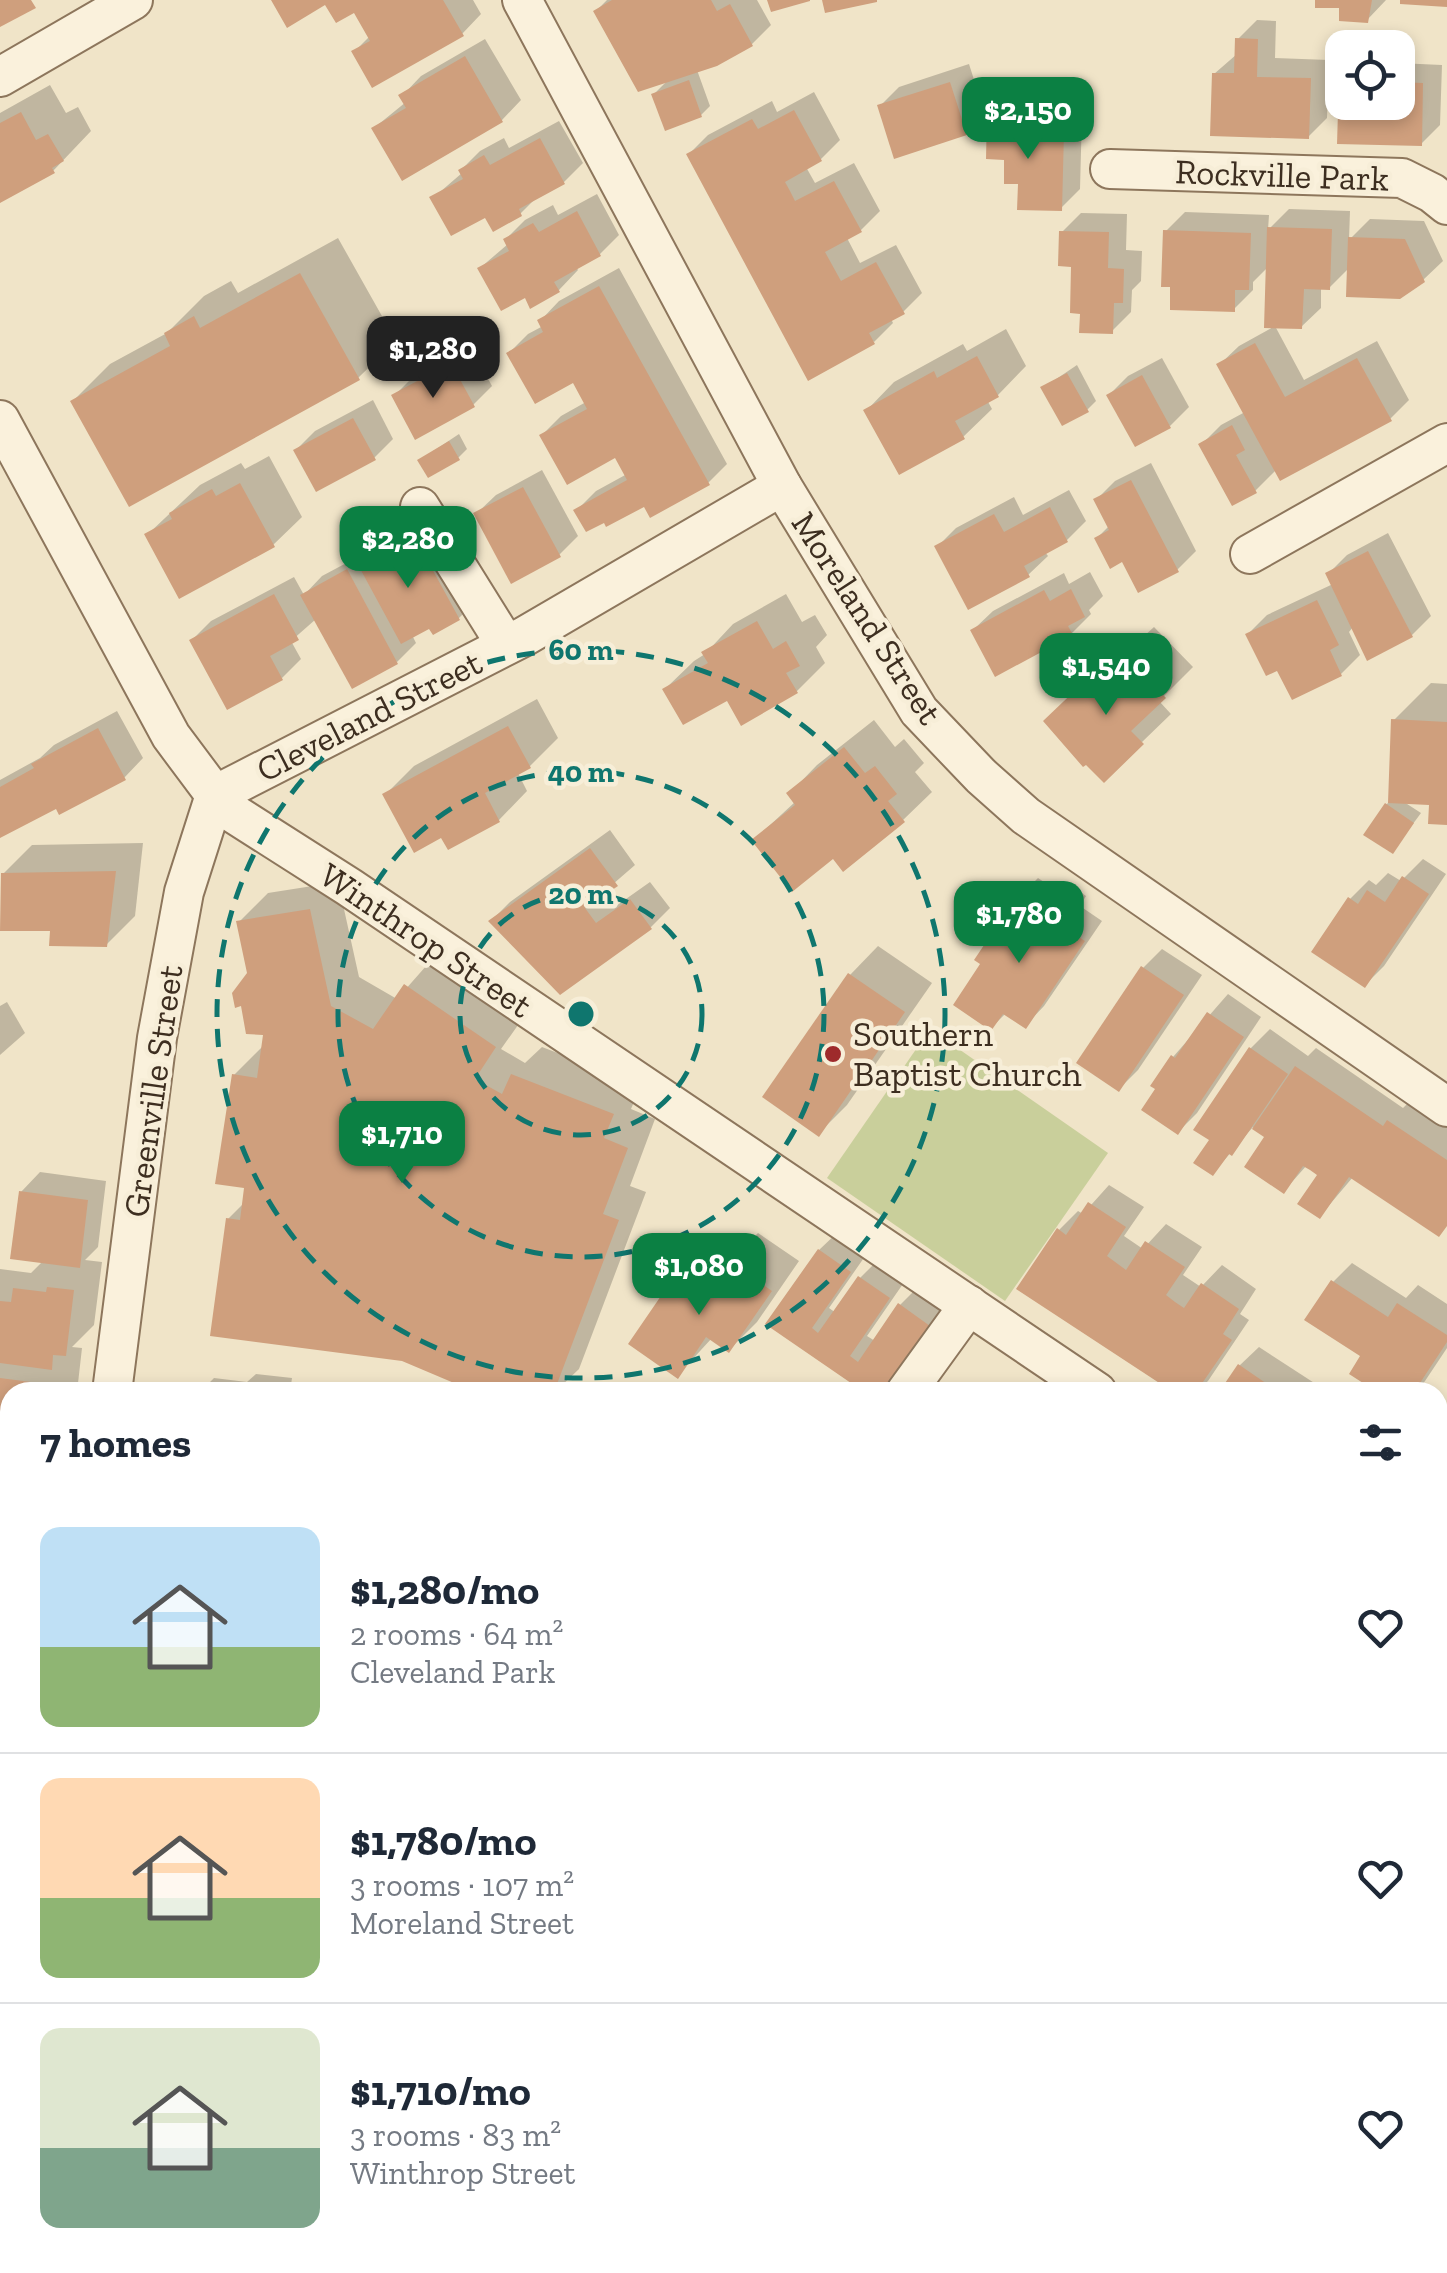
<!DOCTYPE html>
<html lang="en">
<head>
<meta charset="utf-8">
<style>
  body { margin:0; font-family:"Zilla Slab",serif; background:#f2f2f3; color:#1f2937; height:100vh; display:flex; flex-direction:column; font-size:38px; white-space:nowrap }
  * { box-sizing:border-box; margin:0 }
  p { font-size:32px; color:#747a83 }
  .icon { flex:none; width:55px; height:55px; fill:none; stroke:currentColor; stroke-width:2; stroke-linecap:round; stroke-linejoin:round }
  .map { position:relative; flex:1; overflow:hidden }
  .panel { position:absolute; left:0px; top:1382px; width:1448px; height:892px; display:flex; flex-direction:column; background:#fff; border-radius:30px 30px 0 0; box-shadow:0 5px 15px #0003 }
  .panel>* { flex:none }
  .tools { position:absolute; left:1325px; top:30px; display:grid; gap:20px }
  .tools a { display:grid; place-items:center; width:90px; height:90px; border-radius:20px; background:#fff; box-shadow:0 5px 15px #0003; font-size:50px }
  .price { position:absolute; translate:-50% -85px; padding:0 22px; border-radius:20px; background:#0b8043; color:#fff; font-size:32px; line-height:65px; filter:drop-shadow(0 2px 5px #0008) }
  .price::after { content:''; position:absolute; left:50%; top:60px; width:30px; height:22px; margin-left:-15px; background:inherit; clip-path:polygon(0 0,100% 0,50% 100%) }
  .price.current { background:#222; color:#fff }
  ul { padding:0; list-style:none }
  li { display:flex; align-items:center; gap:30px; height:250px; padding:0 40px }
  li+li { border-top:2px solid #e0e1e3 }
  li span { display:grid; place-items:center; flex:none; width:280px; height:200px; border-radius:20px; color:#555 }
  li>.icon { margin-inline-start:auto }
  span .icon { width:120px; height:120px; fill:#fffc; stroke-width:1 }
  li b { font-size:42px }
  h2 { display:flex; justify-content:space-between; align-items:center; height:120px; padding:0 40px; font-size:42px }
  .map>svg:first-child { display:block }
</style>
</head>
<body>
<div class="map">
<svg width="1447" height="2273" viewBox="0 0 1447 2273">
  <rect width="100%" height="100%" fill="#f0e4c8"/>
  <!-- green -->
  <polygon fill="#c9cf9b" points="930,1029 1108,1153 1005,1301 827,1178"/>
  <!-- shadow -->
  <g fill="#0003">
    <polygon points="274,0 473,0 481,14 462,34 354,52 370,36 354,10 326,2"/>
    <polygon points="607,0 757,0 771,25 752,44 697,70 710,106 701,115 654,94 669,79 596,11"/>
    <polygon points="1318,0 1386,0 1367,20 1342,6"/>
    <polygon points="1257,20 1276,21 1275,58 1329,60 1327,118 1308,137 1214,74 1237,54 1238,39"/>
    <polygon points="485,39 521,100 502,120 403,177 374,128 406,102 402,96 421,76"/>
    <polygon points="1398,63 1442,65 1440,125 1421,144 1339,142 1341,81 1342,102 1398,102"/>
    <polygon points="969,64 985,114 966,133 880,106 899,87"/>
    <polygon points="50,85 66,113 78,107 91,131 53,171 0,200 0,113"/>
    <polygon points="814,92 840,140 821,159 806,167 815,183 854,163 880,211 861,230 847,238 860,263 896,245 922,293 903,312 891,319 893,323 874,342 689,154 708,135 772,101 777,112"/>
    <polygon points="1009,95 1034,96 1034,112 1082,113 1080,189 1061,208 1020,182 1007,157 989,114"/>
    <polygon points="559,121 583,163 564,182 538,196 521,213 486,214 433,198 462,173 461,170 480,151 504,138 509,148"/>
    <polygon points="597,194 619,235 600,254 576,267 578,270 559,290 531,305 526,295 480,268 508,244 506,239 525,220 553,205 558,215"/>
    <polygon points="1289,209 1350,211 1349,240 1370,219 1424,221 1443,261 1423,280 1350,267 1329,288 1321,287 1321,308 1301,327 1268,267 1253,282 1253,290 1234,309 1166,231 1185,212 1269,215 1268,230"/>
    <polygon points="1081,213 1127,214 1126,250 1142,251 1141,281 1132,290 1131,312 1112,331 1082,311 1073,264 1062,232"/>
    <polygon points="338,238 396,341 358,378 73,401 110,364 167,333 204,296 231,281 238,293"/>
    <polygon points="619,268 727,464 708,483 645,503 577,510 596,491 627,474 616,455 542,435 561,416 586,402 574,379 509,353 528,334 543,326 540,321 559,301"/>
    <polygon points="1275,326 1304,380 1377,341 1409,400 1390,419 1277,469 1255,491 1202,444 1221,425 1245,412 1219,365 1239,346"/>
    <polygon points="1006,329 1026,366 998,395 987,400 992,409 963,437 866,411 894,382 963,344 967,351"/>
    <polygon points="470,346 492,386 473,405 394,396 413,377"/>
    <polygon points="1162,358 1189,407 1170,426 1109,395 1128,376"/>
    <polygon points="1077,365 1096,401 1087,410 1043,388"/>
    <polygon points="373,400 393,439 374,458 296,450 315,431"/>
    <polygon points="459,434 467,449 458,458 420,460"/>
    <polygon points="269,456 302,517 273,545 147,535 200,485 241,463 245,469"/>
    <polygon points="1151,463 1196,551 1177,570 1123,559 1097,538 1109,526 1096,500 1115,481"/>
    <polygon points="542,470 578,536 559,555 476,514 496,495"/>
    <polygon points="1069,490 1086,521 1067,540 1045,552 1048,556 1028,575 937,547 956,528 1014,497 1023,515"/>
    <polygon points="420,522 478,599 459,618 434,632 430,625 412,635 416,643 397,662 316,619 291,641 301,659 282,678 192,640 211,621 294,577 304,595 322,576 367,552 368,555 379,544"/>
    <polygon points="1388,533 1431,616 1412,635 1353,627 1349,632 1360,655 1341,674 1278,667 1248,634 1267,615 1333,584 1328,574 1347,555"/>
    <polygon points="1090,572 1103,596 1089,610 1091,614 1072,633 996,673 973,630 993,611 1064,573 1069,584"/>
    <polygon points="786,594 802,622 815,615 827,635 816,647 825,663 797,691 728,697 665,689 694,661 705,654 733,624"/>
    <polygon points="1154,627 1193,667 1159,701 1171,714 1142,742 1047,721 1115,654 1119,659"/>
    <polygon points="1431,683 1447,684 1447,823 1431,803 1404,802 1421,813 1393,851 1386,805 1390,801 1394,720"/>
    <polygon points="537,699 558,738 530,766 518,773 527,791 499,820 442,835 385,795 414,766"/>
    <polygon points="117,711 143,758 124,778 57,805 0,834 0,780 40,758 54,745"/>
    <polygon points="874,720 895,747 904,739 924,763 915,772 932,792 903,820 834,856 754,840 795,802 789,794 817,765"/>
    <polygon points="610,830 635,865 605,891 616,906 650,882 670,908 651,927 491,921 510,902"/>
    <polygon points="143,843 135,916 106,945 53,929 3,874 32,845"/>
    <polygon points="1423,859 1446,874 1384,966 1365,985 1350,899 1369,880 1376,885 1388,873 1401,881"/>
    <polygon points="1038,878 1062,894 1070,885 1086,896 1080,906 1102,921 1044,1006 1025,1026 1006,1013 991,1028 984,964 977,960 1019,897"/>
    <polygon points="338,882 359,977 397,999 434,957 523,1018 501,1049 525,1063 542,1047 641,1085 631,1109 655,1119 630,1186 646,1192 579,1369 555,1392 458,1390 456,1382 228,1219 245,1202 247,1186 234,1075 263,1046 266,1033 239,922 268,893"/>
    <polygon points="878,946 932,983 847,1105 819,1133 850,975"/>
    <polygon points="1162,949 1202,975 1138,1070 1119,1089 1143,968"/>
    <polygon points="1228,994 1261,1017 1197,1113 1178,1132 1173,1057"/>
    <polygon points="7,1002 25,1033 0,1055 0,1006"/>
    <polygon points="1270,1029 1308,1056 1316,1048 1403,1108 1408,1103 1447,1128 1447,1226 1353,1177 1320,1216 1320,1175 1307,1165 1284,1191 1268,1136 1253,1127 1213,1173 1212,1139 1197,1129 1251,1048"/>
    <polygon points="40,1172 106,1181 98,1247 85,1260 102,1262 94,1325 72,1347 82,1348 77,1392 10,1392 10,1556 0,1554 0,1269 31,1273 43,1261 21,1192"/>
    <polygon points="1109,1185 1144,1207 1124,1236 1143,1249 1166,1224 1202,1247 1183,1275 1201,1287 1222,1265 1256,1289 1240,1314 1249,1320 1208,1381 1196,1392 1177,1392 1020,1288 1059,1230 1078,1211 1083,1214"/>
    <polygon points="839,1231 868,1252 829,1308 836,1313 860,1278 879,1259 907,1278 867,1336 875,1341 900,1305 919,1286 947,1306 897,1379 883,1392 869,1392 769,1323 819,1250"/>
    <polygon points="758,1233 799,1261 757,1322 729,1350 712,1338 678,1375 678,1276 707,1248 729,1262"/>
    <polygon points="1352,1263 1406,1298 1418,1285 1447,1304 1447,1348 1421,1387 1429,1392 1368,1392 1374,1387 1364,1356 1333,1282"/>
    <polygon points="1259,1347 1322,1388 1319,1392 1222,1392 1239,1366"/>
    <polygon points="256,1374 292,1378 290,1392 200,1392 214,1378 247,1382"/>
    <polygon points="1438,1398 1447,1405 1447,1489 1438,1501"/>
    <polygon points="0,1658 10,1659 10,1712 0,1722"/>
    <polygon points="1447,2243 1447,2273 1430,2273 1427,2265 1438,2265 1438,2253"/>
    <polygon points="83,2265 214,2265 213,2273 75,2273"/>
    <polygon points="400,2265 453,2265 449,2273 397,2273"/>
    <polygon points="938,2265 1104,2265 1099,2273 934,2273"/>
  </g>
  <!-- building -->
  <g fill="#cf9f7d">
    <polygon points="0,0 31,0 36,8 0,27"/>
    <polygon points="271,0 443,0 464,36 372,88 351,51 370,41 354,13 336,23 325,5 287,28"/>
    <polygon points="612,0 711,0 717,11 730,4 753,46 717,66 638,92 593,11"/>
    <polygon points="767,0 810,0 810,1 771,12"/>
    <polygon points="822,0 877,0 877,2 825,13"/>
    <polygon points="1315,0 1372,0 1368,23 1339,21 1339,8 1315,8"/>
    <polygon points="1400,0 1447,0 1447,7 1400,4"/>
    <polygon points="1235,38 1258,39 1257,77 1311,78 1309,139 1210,136 1212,73 1234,73"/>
    <polygon points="465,56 503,122 402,181 371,128 406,108 398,95"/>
    <polygon points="689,80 702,117 665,131 651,94"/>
    <polygon points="1339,80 1342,80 1342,102 1398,102 1398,82 1423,83 1422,146 1337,144"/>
    <polygon points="950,82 967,135 894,159 877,105"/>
    <polygon points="794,110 822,161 785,182 790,191 795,201 834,181 862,232 825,252 841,281 876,262 905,314 869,333 875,344 808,381 686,154 752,119 758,129"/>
    <polygon points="21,112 36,140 48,134 64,161 52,168 55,173 0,203 0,123"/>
    <polygon points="987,113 1016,114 1016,130 1064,131 1062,211 1017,210 1018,184 1004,184 1004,160 986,159"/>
    <polygon points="540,138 565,184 519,209 522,216 493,232 485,218 451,236 429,197 463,179 458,170 484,155 490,165"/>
    <polygon points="577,211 601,256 554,282 560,292 530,309 525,298 501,311 477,268 509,251 503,239 533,223 539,232"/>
    <polygon points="1267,227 1332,229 1330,290 1304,289 1302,329 1264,328"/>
    <polygon points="1163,230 1251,233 1249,290 1235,290 1235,312 1170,310 1170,287 1161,287"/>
    <polygon points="1059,231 1109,232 1108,268 1124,269 1123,303 1114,303 1113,334 1079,333 1080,314 1070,313 1071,267 1058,266"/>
    <polygon points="1348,237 1405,239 1425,282 1400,299 1346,297"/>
    <polygon points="300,273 360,380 129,507 70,401 170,346 164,333 194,316 200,328"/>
    <polygon points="599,286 710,485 650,518 644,507 606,527 604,523 586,532 573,510 627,480 615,458 567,485 539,435 587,409 573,383 535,404 506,353 543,332 537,320"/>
    <polygon points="1255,343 1285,397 1357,358 1392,421 1280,481 1216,364"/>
    <polygon points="977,356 999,397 955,421 965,439 899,475 863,410 934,371 937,378"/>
    <polygon points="451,363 475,407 415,440 391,395"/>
    <polygon points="1067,373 1089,412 1062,426 1040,387"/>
    <polygon points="1142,375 1171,428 1135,447 1106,395"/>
    <polygon points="353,418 376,460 316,492 293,450"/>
    <polygon points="1232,425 1245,450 1236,455 1257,493 1232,506 1198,444"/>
    <polygon points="449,441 460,460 428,478 417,460"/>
    <polygon points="1131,480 1179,572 1138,593 1122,562 1110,569 1094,538 1109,530 1093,499"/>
    <polygon points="240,483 275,547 179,599 144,534 172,519 169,513 212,489 216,496"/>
    <polygon points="523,487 561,557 511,584 473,513"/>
    <polygon points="1050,507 1068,542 1024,566 1030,577 968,610 934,546 994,514 1004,532"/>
    <polygon points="401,539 407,551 419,545 460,620 433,635 429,629 401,644 357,563"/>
    <polygon points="1368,551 1413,637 1367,661 1325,573"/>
    <polygon points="347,569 398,664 352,689 300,595"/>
    <polygon points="1071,589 1085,617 1068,626 1073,635 995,677 970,630 1044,590 1050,601"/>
    <polygon points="274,594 299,640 270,656 283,680 227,710 189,640"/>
    <polygon points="1317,600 1339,645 1330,650 1342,676 1292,700 1277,671 1266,676 1245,634"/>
    <polygon points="757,621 773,649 786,641 800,666 786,673 798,693 741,726 727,701 683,725 662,689 708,663 701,652"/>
    <polygon points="1124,653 1166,698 1131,731 1144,744 1104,783 1086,765 1083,767 1043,721 1085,681 1089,686"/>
    <polygon points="1391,719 1447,722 1447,825 1428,824 1429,805 1388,803"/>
    <polygon points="508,726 531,768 485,793 500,822 448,850 441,838 414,853 382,794"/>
    <polygon points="98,728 126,780 59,815 56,809 0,838 0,787 34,768 31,764"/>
    <polygon points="844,747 865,773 875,766 897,794 888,801 905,822 843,872 833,859 792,892 751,840 795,805 786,793"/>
    <polygon points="1385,803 1414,823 1393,854 1363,835"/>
    <polygon points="590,848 618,886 585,908 596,923 630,899 652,929 560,995 488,921"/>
    <polygon points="116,871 107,947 49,946 50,931 0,931 1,873"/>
    <polygon points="1402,876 1429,894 1365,988 1311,952 1348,897 1358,904 1367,890 1385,902"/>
    <polygon points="1017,896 1043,913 1049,903 1069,916 1062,926 1085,941 1026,1029 1003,1014 991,1031 953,1005 980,964 974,960"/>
    <polygon points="310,909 331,1006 373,1029 404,984 496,1047 475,1079 502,1094 511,1074 614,1114 604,1138 628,1148 603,1214 619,1220 554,1392 456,1392 454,1383 402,1361 210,1336 226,1218 240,1220 244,1188 215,1184 232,1074 257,1078 263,1035 246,1034 241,1006 235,1008 232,993 247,973 236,921"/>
    <polygon points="1141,966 1184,995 1119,1092 1076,1063"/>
    <polygon points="848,973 905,1012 819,1137 762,1097"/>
    <polygon points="1207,1012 1244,1037 1178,1135 1141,1110 1155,1089 1150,1086 1171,1055 1175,1058"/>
    <polygon points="1249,1047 1288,1074 1232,1156 1229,1154 1213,1176 1193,1163 1209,1140 1193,1130"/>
    <polygon points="1295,1066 1383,1126 1387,1120 1447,1160 1447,1226 1439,1237 1349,1177 1320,1219 1297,1204 1317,1175 1310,1170 1303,1166 1284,1194 1244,1167 1264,1137 1252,1129"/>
    <polygon points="19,1191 88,1200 80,1268 10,1259"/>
    <polygon points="1088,1202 1126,1227 1107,1256 1126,1270 1145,1241 1185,1267 1166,1295 1175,1302 1184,1308 1201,1283 1239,1309 1223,1334 1232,1340 1196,1392 1173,1392 1016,1289 1057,1228 1066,1235"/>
    <polygon points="818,1249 851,1272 812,1328 818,1333 858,1276 890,1298 850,1356 858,1362 898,1303 930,1326 884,1392 864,1392 765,1324"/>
    <polygon points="728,1260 772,1291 729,1353 706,1337 678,1379 628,1344 676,1274 705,1294"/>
    <polygon points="1331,1280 1388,1317 1397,1303 1447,1335 1447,1342 1414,1392 1377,1392 1349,1374 1360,1356 1304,1320"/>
    <polygon points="47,1287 74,1290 66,1356 53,1355 52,1370 0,1363 0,1301 11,1302 13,1288 46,1292"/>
    <polygon points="1238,1364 1270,1386 1280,1392 1219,1392"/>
    <polygon points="0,1378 46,1384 45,1392 10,1392 10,1558 0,1557"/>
    <polygon points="398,2265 445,2265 441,2273 394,2273"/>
    <polygon points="935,2265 998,2265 1025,2272 931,2273"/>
    <polygon points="1037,2265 1099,2265 1095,2273 1062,2273"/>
  </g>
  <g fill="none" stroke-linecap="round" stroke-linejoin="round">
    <!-- lane casing -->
    <g stroke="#8d765c" stroke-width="22">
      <g id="lane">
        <polyline points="1438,2106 1447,2110"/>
        <polyline points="370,2273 372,2265"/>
      </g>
    </g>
    <!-- street casing -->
    <g stroke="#8d765c" stroke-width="42">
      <g id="street">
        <polyline points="522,0 782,486 919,711 981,776 1026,816 1447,1107"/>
        <polyline points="0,77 133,0"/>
        <polyline points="1110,169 1402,178 1432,193 1447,205"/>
        <polyline points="0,420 171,736 215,795 236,815 349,887 1097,1392"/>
        <polyline points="420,507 506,645"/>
        <polyline points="1250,554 1447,443"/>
        <polyline points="112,1392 157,1038 184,892 215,795 525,636 782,486"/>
        <polyline points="906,1392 969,1305"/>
        <polyline points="0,2260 10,2183"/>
        <polyline points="555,2265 572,2273"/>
      </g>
    </g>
    <!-- secondary casing -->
    <g stroke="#6f573f" stroke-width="58">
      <g id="secondary">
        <polyline points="1438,1667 1447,1641"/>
        <polyline points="1438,1877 1447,1855"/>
        <polyline points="1171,2273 1176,2265"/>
        <polyline points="1265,2273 1268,2265"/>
      </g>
    </g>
    <!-- lane -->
    <use href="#lane" stroke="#faf1dc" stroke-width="18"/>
    <!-- street -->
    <use href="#street" stroke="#faf1dc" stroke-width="38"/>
    <!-- secondary -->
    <use href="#secondary" stroke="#faf1dc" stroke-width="52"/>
  </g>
  <!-- distance rings -->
  <g fill="none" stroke="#0f766e" stroke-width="5" stroke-dasharray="18 12">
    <circle cx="581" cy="1014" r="121"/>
    <circle cx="581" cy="1014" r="243"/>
    <circle cx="581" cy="1014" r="364"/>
  </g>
  <!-- markers -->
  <circle fill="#9e2a2b" stroke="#f7eed8" stroke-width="4" cx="833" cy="1054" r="10"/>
  <g text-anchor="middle" stroke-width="9" stroke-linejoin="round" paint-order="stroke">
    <!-- street labels -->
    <g font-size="35" fill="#3d2e20" stroke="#f7eed8">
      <text transform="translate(1282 175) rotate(2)" y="12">Rockville Park</text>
      <text transform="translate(867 618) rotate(57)" y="12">Moreland Street</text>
      <text transform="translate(369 716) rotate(-27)" y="12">Cleveland Street</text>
      <text transform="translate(426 940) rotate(34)" y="12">Winthrop Street</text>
      <text transform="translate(153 1091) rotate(-82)" y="12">Greenville Street</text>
    </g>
    <!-- poi labels -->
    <g font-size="35" fill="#3d2e20" stroke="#f7eed8" text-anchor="start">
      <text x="853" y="1046">Southern<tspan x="853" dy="40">Baptist Church</tspan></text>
    </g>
  </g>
  <circle cx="581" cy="1014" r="15" fill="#0f766e" stroke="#f7eed8" stroke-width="5"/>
  <g font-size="30" text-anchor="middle" font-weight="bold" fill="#0f766e" stroke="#f7eed8" stroke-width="9" stroke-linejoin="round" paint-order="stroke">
    <text x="581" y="660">60 m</text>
    <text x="581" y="782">40 m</text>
    <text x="581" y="904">20 m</text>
  </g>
</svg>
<div class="tools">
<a><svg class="icon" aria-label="locate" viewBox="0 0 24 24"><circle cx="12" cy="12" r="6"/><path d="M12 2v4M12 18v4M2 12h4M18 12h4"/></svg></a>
</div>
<b class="price" style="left:1028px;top:162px">$2,150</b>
<b class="price current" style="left:433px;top:401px">$1,280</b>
<b class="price" style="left:408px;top:591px">$2,280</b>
<b class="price" style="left:1106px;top:718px">$1,540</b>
<b class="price" style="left:1019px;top:966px">$1,780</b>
<b class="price" style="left:402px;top:1186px">$1,710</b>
<b class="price" style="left:699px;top:1318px">$1,080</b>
<section class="panel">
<h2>7 homes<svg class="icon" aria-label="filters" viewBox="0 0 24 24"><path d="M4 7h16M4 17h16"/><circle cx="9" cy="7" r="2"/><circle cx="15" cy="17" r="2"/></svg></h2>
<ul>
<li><span style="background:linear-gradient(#bfe0f5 60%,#8fb573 0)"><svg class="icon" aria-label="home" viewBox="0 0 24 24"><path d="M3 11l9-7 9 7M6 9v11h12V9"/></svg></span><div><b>$1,280/mo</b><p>2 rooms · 64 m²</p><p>Cleveland Park</p></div><svg class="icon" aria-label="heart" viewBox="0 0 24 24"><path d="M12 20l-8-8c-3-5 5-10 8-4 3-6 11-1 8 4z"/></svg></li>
<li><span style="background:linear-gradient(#ffd9b3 60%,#8fb573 0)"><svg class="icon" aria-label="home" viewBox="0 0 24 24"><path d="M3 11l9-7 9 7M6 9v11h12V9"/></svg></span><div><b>$1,780/mo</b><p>3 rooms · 107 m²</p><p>Moreland Street</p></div><svg class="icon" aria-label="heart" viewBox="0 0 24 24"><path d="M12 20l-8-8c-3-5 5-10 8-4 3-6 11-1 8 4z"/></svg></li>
<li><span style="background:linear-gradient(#dfe7d0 60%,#7fa58c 0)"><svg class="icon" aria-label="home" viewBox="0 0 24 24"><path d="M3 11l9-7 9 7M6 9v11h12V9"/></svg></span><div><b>$1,710/mo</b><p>3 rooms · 83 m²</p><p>Winthrop Street</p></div><svg class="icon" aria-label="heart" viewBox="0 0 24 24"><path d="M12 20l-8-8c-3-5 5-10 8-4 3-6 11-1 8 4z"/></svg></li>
</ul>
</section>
</div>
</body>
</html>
